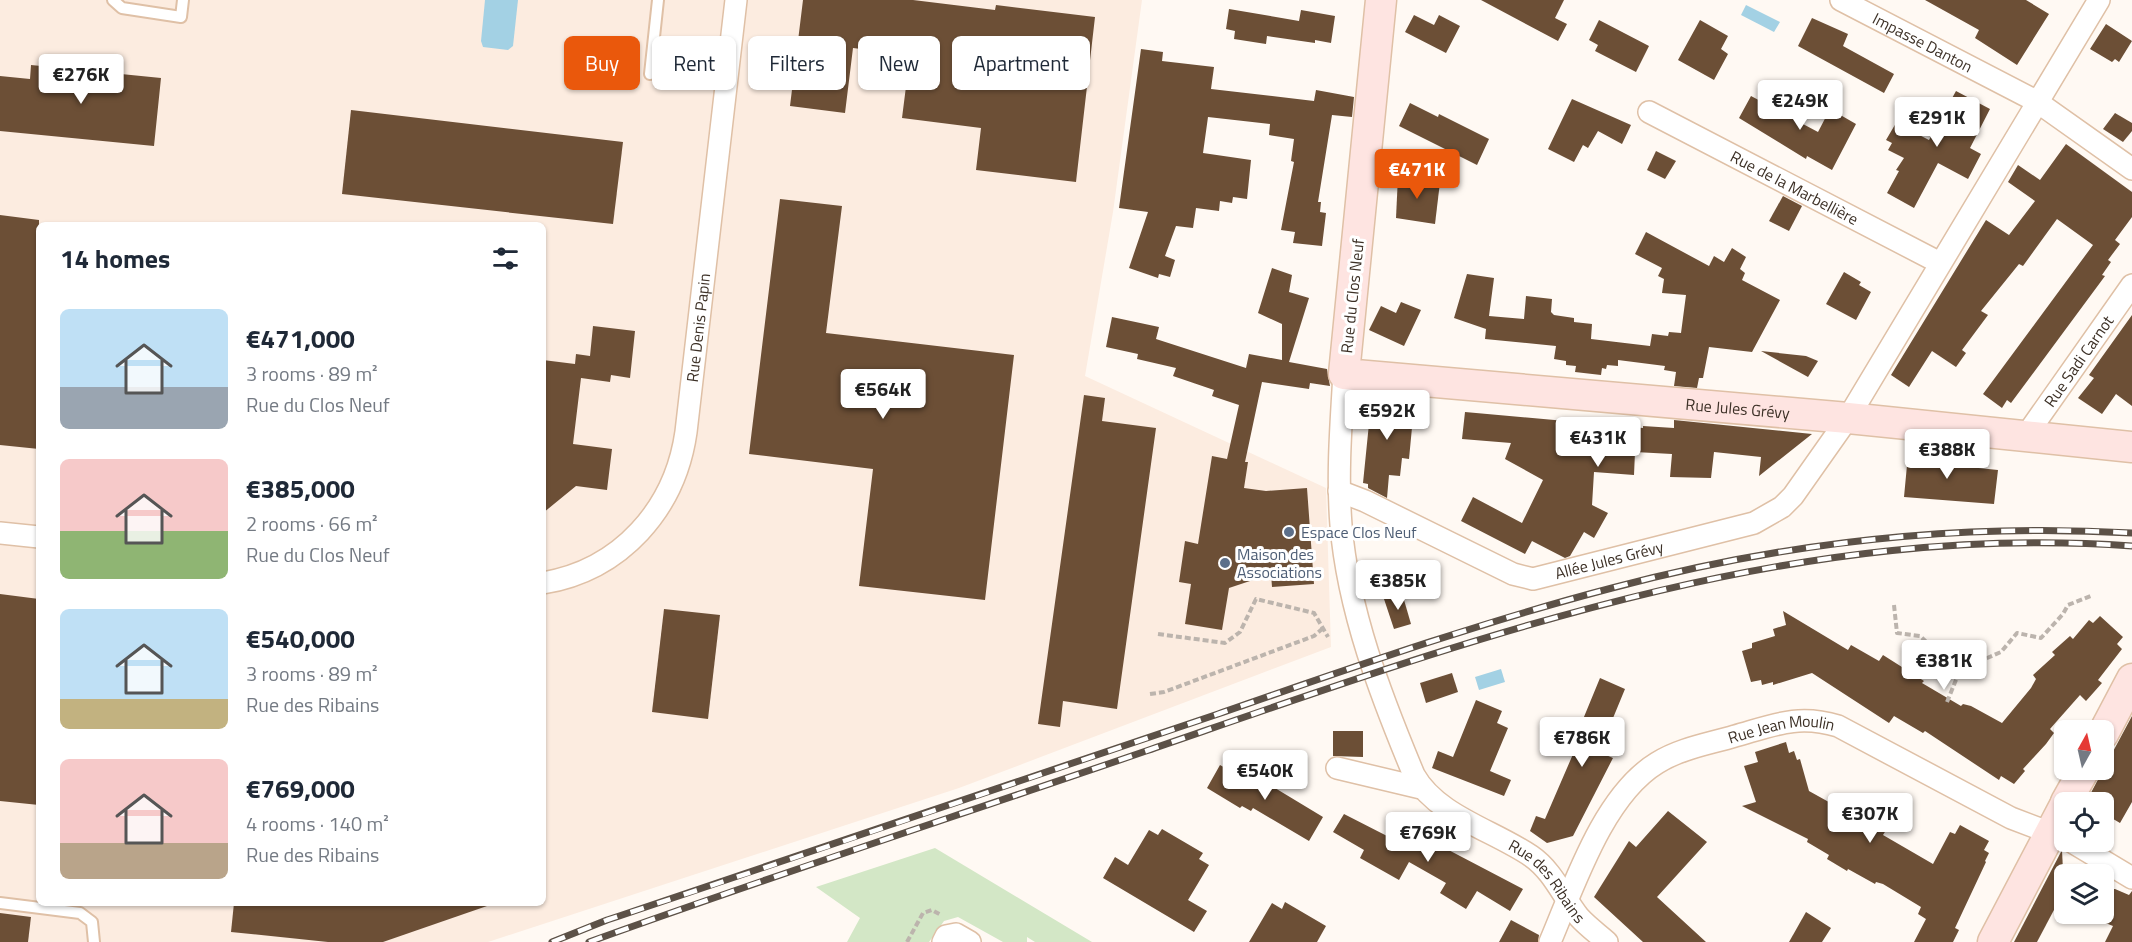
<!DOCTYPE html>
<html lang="en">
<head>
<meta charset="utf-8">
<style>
  body { margin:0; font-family:"Titillium Web",sans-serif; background:#f2f2f3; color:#1f2937; height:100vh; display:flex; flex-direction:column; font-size:22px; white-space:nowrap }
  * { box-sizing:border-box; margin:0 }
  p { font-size:20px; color:#747a83 }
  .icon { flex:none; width:33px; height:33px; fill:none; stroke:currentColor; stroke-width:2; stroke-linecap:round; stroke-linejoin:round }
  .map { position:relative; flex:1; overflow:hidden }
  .side { position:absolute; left:36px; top:222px; width:510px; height:684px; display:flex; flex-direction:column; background:#fff; border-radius:9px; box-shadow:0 2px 4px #0004 }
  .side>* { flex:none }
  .hud { position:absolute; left:564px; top:36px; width:570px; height:54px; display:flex; gap:12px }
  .needle { width:39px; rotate:8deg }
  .fabs { position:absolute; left:2054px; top:720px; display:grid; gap:12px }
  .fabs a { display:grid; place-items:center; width:60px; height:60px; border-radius:9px; background:#fff; box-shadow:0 2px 4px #0004; font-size:30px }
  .price { position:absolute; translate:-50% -51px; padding:0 14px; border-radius:6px; background:#fff; color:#222; font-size:20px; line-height:39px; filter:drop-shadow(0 2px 3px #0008) }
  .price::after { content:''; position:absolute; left:50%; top:36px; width:18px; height:14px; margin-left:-9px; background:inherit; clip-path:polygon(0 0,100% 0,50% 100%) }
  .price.active { background:#ea580c; color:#fff }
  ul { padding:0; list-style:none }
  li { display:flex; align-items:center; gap:18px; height:150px; padding:0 24px }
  li span { display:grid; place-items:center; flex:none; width:168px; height:120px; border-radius:9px; color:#555 }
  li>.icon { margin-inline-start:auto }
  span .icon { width:72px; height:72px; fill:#fffc; stroke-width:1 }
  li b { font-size:26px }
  h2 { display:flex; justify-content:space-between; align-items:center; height:72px; padding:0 24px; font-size:26px }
  .tag { padding:0 21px; border-radius:9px; background:#fff; box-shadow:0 2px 4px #0004; font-size:21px; line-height:54px }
  .tag.active { background:#ea580c; color:#fff }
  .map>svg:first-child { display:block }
</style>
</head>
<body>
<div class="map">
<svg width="2132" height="942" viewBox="0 0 2132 942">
  <rect width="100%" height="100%" fill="#fff9f3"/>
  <!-- built -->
  <path fill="#fcece0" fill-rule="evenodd" d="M0 0H1142L1113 212 1085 376 1326 488 1331 647 959 788 488 942H0ZM39 225H543V903H39Z"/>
  <!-- green -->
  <polygon fill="#d3e7c6" points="935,848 1092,942 1035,942 1027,937 1027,942 1003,942 958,917 944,921 929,942 847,942 860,918 816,887"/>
  <!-- water -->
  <g fill="#a3d1e4">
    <polygon points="485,0 518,0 513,46 508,50 483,47 481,41"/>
    <polygon points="1746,5 1780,22 1774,32 1741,15"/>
    <polygon points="1501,669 1505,682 1479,690 1475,677"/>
  </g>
  <!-- building -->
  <g fill="#6c4f36">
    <polygon points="803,0 913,0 995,10 996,5 1095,17 1076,182 976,170 981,128 902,118 910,55 853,48 845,113 790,106"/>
    <polygon points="1481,0 1564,0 1555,18 1567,24 1558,41"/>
    <polygon points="1925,0 2026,0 2049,14 2017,65 1975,38 1979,30"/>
    <polygon points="1229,9 1299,21 1301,10 1335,16 1331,43 1315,40 1315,43 1267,36 1266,44 1234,39 1235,31 1226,29"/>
    <polygon points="1414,15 1434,25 1439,15 1460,26 1446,53 1405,32"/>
    <polygon points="1812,18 1848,34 1843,46 1894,74 1884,93 1798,46"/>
    <polygon points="1599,20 1649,46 1636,72 1595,51 1598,45 1589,40"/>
    <polygon points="1700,20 1728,36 1721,49 1728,54 1714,80 1678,60"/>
    <polygon points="2106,24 2132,41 2119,62 2115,59 2112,62 2090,49"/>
    <polygon points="1141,49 1163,52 1162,61 1214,67 1211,89 1314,101 1316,90 1354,97 1352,117 1332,115 1318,202 1321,202 1320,212 1326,213 1322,246 1293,243 1295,232 1281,230 1294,162 1291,161 1294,139 1269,135 1270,124 1208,117 1203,153 1251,160 1247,199 1233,197 1232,203 1220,201 1219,211 1196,208 1193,228 1176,226 1165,256 1175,260 1170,277 1159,274 1158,278 1129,268 1148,212 1119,208"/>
    <polygon points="31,65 161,78 154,146 0,131 0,76 30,79"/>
    <polygon points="1956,91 1990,109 1970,148 1981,154 1968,179 1938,163 1914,208 1887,193 1899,171 1896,170 1904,158 1888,150 1892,143 1886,140 1896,123 1929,140"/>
    <polygon points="1751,96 1768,105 1773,96 1791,106 1786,115 1818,132 1830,109 1856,124 1832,170 1807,156 1806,159 1739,118"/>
    <polygon points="1572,99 1631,125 1622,144 1598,131 1588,148 1583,145 1574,162 1548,149"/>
    <polygon points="1410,103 1438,117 1439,114 1489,139 1477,165 1399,126"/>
    <polygon points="351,110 623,142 613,224 342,194"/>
    <polygon points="2115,113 2132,123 2132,131 2123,142 2103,129"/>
    <polygon points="2066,144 2132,192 2132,217 2115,240 2120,244 2108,260 2111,262 2102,275 2105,276 2011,403 2007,400 2002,408 1983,394 2093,245 2057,219 2023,266 2019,264 1981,311 1988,315 1962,350 1966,353 1956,367 1932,351 1909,387 1891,375 1986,220 2009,235 2035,201 2008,182 2018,165 2040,180"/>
    <polygon points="1656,151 1676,161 1665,179 1647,170"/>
    <polygon points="1398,176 1440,182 1435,224 1396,218"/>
    <polygon points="1783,196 1802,206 1789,231 1769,221"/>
    <polygon points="780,199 842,206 826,333 1014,355 985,600 859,586 873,469 749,454"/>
    <polygon points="0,215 39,220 39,449 0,445"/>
    <polygon points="1646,232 1709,266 1714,256 1724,262 1732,248 1746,257 1740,269 1745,273 1742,280 1780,300 1752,352 1709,347 1703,378 1699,378 1697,388 1674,386 1676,372 1664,370 1665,366 1618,360 1618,366 1607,365 1606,369 1602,368 1601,375 1575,372 1576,366 1566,365 1566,361 1554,359 1556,346 1485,339 1486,329 1454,318 1467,274 1494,278 1489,316 1524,319 1526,296 1552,299 1551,312 1554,315 1574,318 1574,322 1592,324 1591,339 1650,346 1652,334 1668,336 1669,332 1681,333 1686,295 1662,293 1664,279 1658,276 1662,268 1635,254"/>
    <polygon points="1272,268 1292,275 1289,292 1309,298 1289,362 1327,369 1330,386 1310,383 1309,389 1262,382 1245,462 1248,462 1244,488 1266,491 1307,488 1314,584 1272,587 1271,574 1229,588 1222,630 1185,624 1191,584 1179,582 1185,541 1198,544 1212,456 1227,459 1239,405 1212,396 1214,390 1173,376 1176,368 1137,359 1138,354 1106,347 1112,317 1159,327 1156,339 1246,368 1249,354 1282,360 1282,324 1258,313"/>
    <polygon points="1844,272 1861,282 1859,285 1871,292 1856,320 1826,304"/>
    <polygon points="1401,302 1421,310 1404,346 1369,330 1381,306 1396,313"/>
    <polygon points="2132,315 2132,406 2116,394 2102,414 2078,398 2094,378 2089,375"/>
    <polygon points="593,326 635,331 630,378 611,375 610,382 581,378 573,444 612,449 607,490 576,486 543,513 543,360 575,364 576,354 590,356"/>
    <polygon points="1761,351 1806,356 1818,361 1808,377"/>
    <polygon points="1372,394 1411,398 1410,417 1413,417 1409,459 1402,458 1400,476 1389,475 1387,498 1368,488 1368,484 1363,483"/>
    <polygon points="1084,395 1105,398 1102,421 1156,428 1117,709 1063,701 1060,727 1038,724"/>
    <polygon points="1465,412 1643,428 1643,426 1674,428 1674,420 1812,434 1759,476 1761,457 1714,452 1711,478 1670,477 1672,454 1635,452 1634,475 1594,472 1592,505 1608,513 1594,538 1584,532 1570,556 1565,558 1532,541 1525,554 1461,521 1473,497 1522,523 1543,480 1505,459 1511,443 1462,439"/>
    <polygon points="1909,444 1928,446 1927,461 1930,463 1998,470 1994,504 1904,497"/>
    <polygon points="1402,593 1411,624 1394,629 1384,599"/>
    <polygon points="0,594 39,599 39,805 0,801"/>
    <polygon points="664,609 720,615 708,719 652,712"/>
    <polygon points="1783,611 1848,650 1851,645 1879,661 1883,655 1924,681 1922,683 1961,706 1963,704 1971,706 2002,723 2031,688 2036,679 2033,675 2055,655 2052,652 2070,636 2073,639 2089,620 2093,623 2100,616 2123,637 2117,644 2122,649 2098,680 2102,683 2086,701 2080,695 2057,721 2050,729 2054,733 2046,744 2023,769 2025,771 2014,784 2001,776 1999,780 1925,731 1923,733 1894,716 1889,723 1812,673 1773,685 1773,682 1762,685 1761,680 1751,682 1742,651 1752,648 1752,643 1775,636 1773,629 1786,625"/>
    <polygon points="1452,673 1458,692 1426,703 1420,683"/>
    <polygon points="1600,678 1625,689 1599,752 1613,758 1573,836 1547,843 1530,831 1536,816 1545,819 1583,731 1579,729"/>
    <polygon points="1476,700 1502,711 1497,723 1508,728 1490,771 1511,780 1504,796 1432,768 1438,751 1453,757"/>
    <polygon points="2132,716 2132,802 2120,823 2103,813 2103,802 2086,802"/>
    <polygon points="1333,731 1363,731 1363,757 1333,756"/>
    <polygon points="1786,742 1789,753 1794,751 1797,760 1800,759 1809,791 1863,821 1866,815 1888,827 1883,835 1933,864 1950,832 1955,834 1960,825 1989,841 1984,850 1989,853 1985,861 1986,862 1955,928 1959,930 1953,942 1914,942 1926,919 1918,914 1921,907 1883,884 1876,882 1875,884 1848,869 1847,871 1827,859 1829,855 1807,842 1808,839 1742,806 1756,802 1744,766 1758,762 1755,752"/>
    <polygon points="1220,765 1234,773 1237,769 1275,788 1323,817 1309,841 1253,808 1251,811 1242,806 1240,808 1207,788"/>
    <polygon points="1668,811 1707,842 1657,897 1706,942 1643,942 1594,897 1629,841 1636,847"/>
    <polygon points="1344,814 1389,837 1397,823 1523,889 1510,911 1477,891 1466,909 1440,893 1446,883 1409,862 1399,880 1360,858 1364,850 1333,832"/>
    <polygon points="1162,829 1203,853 1199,859 1209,865 1188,900 1207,911 1194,932 1103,878 1115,857 1128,865 1149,830 1158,835"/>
    <polygon points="2062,850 2064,891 2037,942 2014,942"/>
    <polygon points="2108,889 2115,889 2129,895 2132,891 2132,942 2105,942 2113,926 2103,922 2103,898"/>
    <polygon points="1285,902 1326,926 1317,942 1249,942 1272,903 1282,909"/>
    <polygon points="234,903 486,903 487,906 383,942 328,942 231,932"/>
    <polygon points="1806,912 1831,928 1822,942 1789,942"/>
    <polygon points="0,913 31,917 28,942 0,942"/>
    <polygon points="1511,920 1539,935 1538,942 1499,942"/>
  </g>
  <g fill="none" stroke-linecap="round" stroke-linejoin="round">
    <!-- lane casing -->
    <g stroke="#dfc0a6" stroke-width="14">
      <g id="lane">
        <polyline points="113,0 122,8 181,17 183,0"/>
        <polyline points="650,74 658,0"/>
        <polyline points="0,903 80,913 92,922 94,942"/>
      </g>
    </g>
    <!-- street casing -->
    <g stroke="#dfc0a6" stroke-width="24">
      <g id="street">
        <path id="s1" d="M1841 0 2036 101 2132 169"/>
        <path id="s2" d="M1649 112 1940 263"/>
        <path id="s3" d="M1344 374C1341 424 1337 475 1341 525 1348 611 1381 696 1414 775 1437 816 1493 830 1531 856 1553 871 1563 897 1579 917 1587 926 1598 934 1607 942"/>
        <path id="s4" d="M2025 437 2132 285"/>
        <path id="s5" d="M1339 491 1365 501 1513 574 1533 579 1754 523 1782 507 1793 496 1848 418 2099 0"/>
        <polyline points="0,533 39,537"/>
        <path id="s6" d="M543 583C621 570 675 509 686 432L736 0"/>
        <polyline points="1337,768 1421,788"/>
        <polyline points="2072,842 2132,878"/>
        <polyline points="943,942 946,936 956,934 970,942"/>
        <path id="s7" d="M1550 942C1574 886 1603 796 1657 763 1681 748 1709 744 1735 736 1774 725 1798 714 1838 726L2011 818 2061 837"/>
      </g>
    </g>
    <!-- secondary casing -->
    <g stroke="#dfc0a6" stroke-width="33">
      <g id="secondary">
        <path id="s8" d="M1381 0 1344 374 1848 418 2132 447"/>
        <polyline points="2103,734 2132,679"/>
        <polyline points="2066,802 2084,770"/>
        <polyline points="1993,942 2064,807"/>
      </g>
    </g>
    <!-- path -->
    <g stroke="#bcb4ad" stroke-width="4" stroke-dasharray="6 3" stroke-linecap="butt">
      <polyline points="1894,605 1897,633 1920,636 1950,664 1956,676"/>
      <polyline points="1158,634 1225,643 1240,632 1256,599 1314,613 1328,637"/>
      <polyline points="1150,694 1164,692 1314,636 1322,629"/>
      <polyline points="1947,702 1958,675 1964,668 2001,652 2017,633 2041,638 2063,614 2068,605 2093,595"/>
      <polyline points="907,942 923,913 932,910 941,915"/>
    </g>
    <!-- lane -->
    <use href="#lane" stroke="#fff" stroke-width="10"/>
    <!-- street -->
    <use href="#street" stroke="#fff" stroke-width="21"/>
    <!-- secondary -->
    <use href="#secondary" stroke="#fee4e1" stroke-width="30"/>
    <!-- rail casing -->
    <g stroke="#5c5147" stroke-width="7">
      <g id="rail">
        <path d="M552 942 607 920C811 853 1014 783 1218 714 1348 669 1478 623 1612 588 1781 543 1957 523 2132 533"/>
        <path d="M589 942C774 875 960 815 1146 751 1466 641 1787 521 2132 546"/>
      </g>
    </g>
    <!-- rail -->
    <use href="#rail" stroke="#fff" stroke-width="4.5" stroke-dasharray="14" stroke-linecap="butt"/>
  </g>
  <!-- markers -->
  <g fill="#5c6f8a" stroke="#fff" stroke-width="2">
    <circle cx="1289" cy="532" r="6"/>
    <circle cx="1225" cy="563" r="6"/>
  </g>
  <g text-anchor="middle" stroke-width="6" stroke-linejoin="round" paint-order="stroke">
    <!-- street labels -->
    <g font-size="16" fill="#3d3127" stroke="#fff">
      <text dy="6" stroke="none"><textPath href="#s1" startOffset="92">Impasse Danton</textPath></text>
      <text dy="6" stroke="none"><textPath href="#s2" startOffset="164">Rue de la Marbellière</textPath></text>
      <text transform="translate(1352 296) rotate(-84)" y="6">Rue du Clos Neuf</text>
      <text dy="6" stroke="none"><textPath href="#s6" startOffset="328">Rue Denis Papin</textPath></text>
      <text dy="6" stroke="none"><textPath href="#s4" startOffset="93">Rue Sadi Carnot</textPath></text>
      <text dy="6" stroke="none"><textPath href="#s8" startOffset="771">Rue Jules Grévy</textPath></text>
      <text dy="6" stroke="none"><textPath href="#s5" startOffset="292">Allée Jules Grévy</textPath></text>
      <text dy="6" stroke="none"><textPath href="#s7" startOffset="342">Rue Jean Moulin</textPath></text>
      <text dy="6" stroke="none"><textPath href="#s3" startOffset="586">Rue des Ribains</textPath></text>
    </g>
    <!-- service labels -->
    <g font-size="16" fill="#4e5e75" stroke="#fff" text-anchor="start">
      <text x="1301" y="538">Espace Clos Neuf</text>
      <text x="1237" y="560">Maison des<tspan x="1237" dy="18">Associations</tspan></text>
    </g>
  </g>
</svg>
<div class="fabs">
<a><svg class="needle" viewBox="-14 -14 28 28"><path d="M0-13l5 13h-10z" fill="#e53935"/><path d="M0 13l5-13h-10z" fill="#747a83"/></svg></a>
<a><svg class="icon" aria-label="locate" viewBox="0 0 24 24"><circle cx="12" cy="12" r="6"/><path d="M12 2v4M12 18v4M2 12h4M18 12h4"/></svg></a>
<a><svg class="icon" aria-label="layers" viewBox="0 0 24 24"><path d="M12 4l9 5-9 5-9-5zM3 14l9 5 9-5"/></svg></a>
</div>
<b class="price" style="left:81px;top:105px">€276K</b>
<b class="price" style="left:1800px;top:131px">€249K</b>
<b class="price" style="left:1937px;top:148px">€291K</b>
<b class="price active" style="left:1417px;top:200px">€471K</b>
<b class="price" style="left:883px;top:420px">€564K</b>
<b class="price" style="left:1387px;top:441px">€592K</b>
<b class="price" style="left:1598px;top:468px">€431K</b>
<b class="price" style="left:1947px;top:480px">€388K</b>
<b class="price" style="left:1398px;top:611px">€385K</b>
<b class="price" style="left:1944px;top:691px">€381K</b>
<b class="price" style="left:1582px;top:768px">€786K</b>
<b class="price" style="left:1265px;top:801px">€540K</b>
<b class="price" style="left:1870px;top:844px">€307K</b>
<b class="price" style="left:1428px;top:863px">€769K</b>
<div class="hud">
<a class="tag active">Buy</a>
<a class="tag">Rent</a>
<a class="tag">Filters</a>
<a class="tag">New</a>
<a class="tag">Apartment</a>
</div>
<section class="side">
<h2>14 homes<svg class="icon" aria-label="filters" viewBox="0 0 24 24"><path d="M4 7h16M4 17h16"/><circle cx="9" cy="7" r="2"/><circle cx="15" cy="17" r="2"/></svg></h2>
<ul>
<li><span style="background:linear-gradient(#bfe0f5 65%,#9aa5b1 0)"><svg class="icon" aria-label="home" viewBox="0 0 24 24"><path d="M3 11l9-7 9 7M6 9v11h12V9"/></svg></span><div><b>€471,000</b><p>3 rooms · 89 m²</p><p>Rue du Clos Neuf</p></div></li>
<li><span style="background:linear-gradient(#f6c9c9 60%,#8fb573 0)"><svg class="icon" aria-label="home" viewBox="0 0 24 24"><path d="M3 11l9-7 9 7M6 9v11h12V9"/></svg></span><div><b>€385,000</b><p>2 rooms · 66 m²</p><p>Rue du Clos Neuf</p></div></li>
<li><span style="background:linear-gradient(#bfe0f5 75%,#c2b280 0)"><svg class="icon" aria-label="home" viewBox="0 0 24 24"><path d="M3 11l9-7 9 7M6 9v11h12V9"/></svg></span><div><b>€540,000</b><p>3 rooms · 89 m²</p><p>Rue des Ribains</p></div></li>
<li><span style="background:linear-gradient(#f6c9c9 70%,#b9a48a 0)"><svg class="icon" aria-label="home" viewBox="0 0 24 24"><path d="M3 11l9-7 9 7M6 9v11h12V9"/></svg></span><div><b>€769,000</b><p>4 rooms · 140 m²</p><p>Rue des Ribains</p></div></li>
</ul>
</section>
</div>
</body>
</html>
